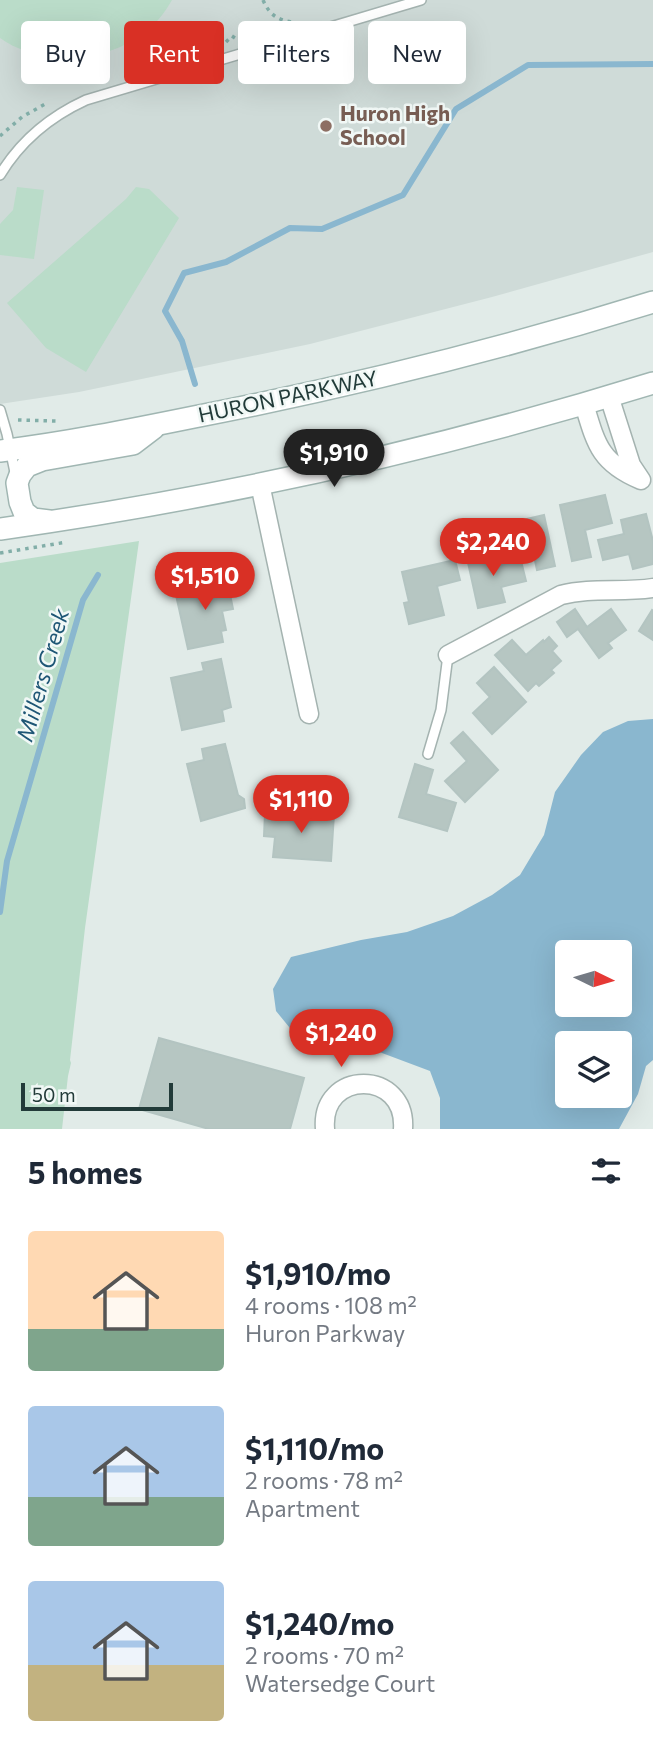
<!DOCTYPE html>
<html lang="en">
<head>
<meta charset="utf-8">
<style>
  body { margin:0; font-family:Commissioner,sans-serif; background:#f6f6f7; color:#1f2937; height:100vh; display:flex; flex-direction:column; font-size:26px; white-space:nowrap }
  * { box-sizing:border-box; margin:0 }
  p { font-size:23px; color:#747a83 }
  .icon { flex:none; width:38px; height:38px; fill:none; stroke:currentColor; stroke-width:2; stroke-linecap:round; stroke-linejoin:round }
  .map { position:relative; height:1129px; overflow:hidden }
  .details { display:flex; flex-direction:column; background:#fff; flex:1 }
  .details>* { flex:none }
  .banner { position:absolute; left:21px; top:21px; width:612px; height:63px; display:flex; gap:14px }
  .needle { width:46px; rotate:95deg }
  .controls { position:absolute; left:555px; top:940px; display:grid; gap:14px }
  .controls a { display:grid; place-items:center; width:77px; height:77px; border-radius:7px; background:#fff; box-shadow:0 7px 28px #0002; font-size:35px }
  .scale { position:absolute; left:21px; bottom:18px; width:152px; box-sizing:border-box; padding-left:7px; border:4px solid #223b39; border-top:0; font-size:19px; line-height:24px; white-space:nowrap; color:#223b39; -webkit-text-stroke:5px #f1f8f6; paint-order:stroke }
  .price { position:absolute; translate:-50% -60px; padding:0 16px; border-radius:24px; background:#d93025; color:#fff; font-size:23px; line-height:46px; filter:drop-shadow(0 2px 4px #0008) }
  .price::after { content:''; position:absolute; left:50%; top:42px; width:21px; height:16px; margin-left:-10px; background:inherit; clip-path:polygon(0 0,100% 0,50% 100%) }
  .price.current { background:#222; color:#fff }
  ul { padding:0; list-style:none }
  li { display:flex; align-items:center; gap:21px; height:175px; padding:0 28px }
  li span { display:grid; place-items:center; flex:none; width:196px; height:140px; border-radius:7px; color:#555 }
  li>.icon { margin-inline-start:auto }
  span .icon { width:84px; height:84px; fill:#fffc; stroke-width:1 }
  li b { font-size:30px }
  h2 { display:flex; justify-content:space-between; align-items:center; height:84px; padding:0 28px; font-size:30px }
  .tag { padding:0 24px; border-radius:7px; background:#fff; box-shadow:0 7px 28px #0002; font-size:24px; line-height:63px }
  .tag.current { background:#d93025; color:#fff }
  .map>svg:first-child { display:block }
</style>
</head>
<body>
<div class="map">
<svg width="653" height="1129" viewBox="0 0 653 1129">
  <rect width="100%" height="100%" fill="#e1ebe8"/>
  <!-- built -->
  <polygon fill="#cfdbd8" points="0,0 653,0 653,252 492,297 310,344 79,392 0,404"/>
  <!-- green -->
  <g fill="#badcc9">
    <path d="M0 0H172C148 44 99 62 51 57 33 54 15 49 0 38Z"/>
    <polygon points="17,187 44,190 34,259 0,255 0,224 13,210"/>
    <polygon points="136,187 149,189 179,218 86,372 46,348 7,303 126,199"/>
    <polygon points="139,541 85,928 70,1060 71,1063 68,1076 62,1129 0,1129 0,563"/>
  </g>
  <!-- water -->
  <path fill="#8ab7cf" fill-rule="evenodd" d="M653 719V1060L646 1066 638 1094 619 1129H440V1098L430 1071 358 1044 294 1033 276 1011 273 989 291 957 361 940 407 932 453 916 492 895 520 875 544 835 555 792 581 755 603 732 628 721ZM567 952H620V1004H567ZM567 1043H620V1096H567Z"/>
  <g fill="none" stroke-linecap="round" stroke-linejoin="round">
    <!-- stream -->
    <g stroke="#8ab7cf" stroke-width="6">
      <polyline points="195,384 182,341 165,311 184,273 226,262 290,228 322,229 403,195 456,109 528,65 653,64"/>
      <polyline points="0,912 7,861 83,600 98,575"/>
    </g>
  </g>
  <!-- building -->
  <g fill="#b6c6c2" stroke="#b3c4c1" stroke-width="2">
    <polygon points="605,495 612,523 585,530 591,557 572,561 560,505"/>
    <polygon points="646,514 653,541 653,564 633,569 629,554 603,560 598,540 624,534 621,520"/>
    <polygon points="544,515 555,566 537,570 532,546 503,552 496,526"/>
    <polygon points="493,552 496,566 521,561 526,581 501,587 505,602 478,608 467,558"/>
    <polygon points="455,560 460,580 437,586 444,615 409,624 404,603 409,602 402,572"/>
    <polygon points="226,575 233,609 222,611 226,630 221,631 223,642 188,649 176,595 200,590 198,580"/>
    <polygon points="575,609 587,627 611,609 626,630 608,643 612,648 599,658 578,629 567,637 557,622"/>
    <polygon points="652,610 653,611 653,640 639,631"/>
    <polygon points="549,637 557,646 552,651 561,661 551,670 554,673 539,686 536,683 528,691 495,655 512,640 526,655 543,640 544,642"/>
    <polygon points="221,659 231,707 222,710 224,721 182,730 171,678 204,671 202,663"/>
    <polygon points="494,667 526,702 492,734 473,713 490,697 477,683"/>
    <polygon points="463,732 498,770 465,802 445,781 467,761 451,743"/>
    <polygon points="225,744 238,795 244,799 245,808 201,821 187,764 204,760 202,749"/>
    <polygon points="415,764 433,770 426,794 456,803 447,831 399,817"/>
    <polygon points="276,810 334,814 331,861 273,857 275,837 264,836 265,813 276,814"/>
    <polygon points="159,1038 304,1078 290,1129 209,1129 139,1109"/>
  </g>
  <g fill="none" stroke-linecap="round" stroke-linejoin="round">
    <!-- lane casing -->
    <g stroke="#a4b3b0" stroke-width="12">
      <g id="lane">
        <path d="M0 175C21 140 49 117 86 100L421 0"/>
        <polyline points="0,410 7,434 16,477"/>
        <polyline points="428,754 441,710 448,655"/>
      </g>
    </g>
    <!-- street casing -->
    <g stroke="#a4b3b0" stroke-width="21">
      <g id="street">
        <path d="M584 404C596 444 600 463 641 480L631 465 609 396"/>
        <polyline points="260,484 309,714"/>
        <path d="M448 655 561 595C592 587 622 593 653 588"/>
        <path d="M325 1129C320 1069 407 1069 403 1129"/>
      </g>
    </g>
    <!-- secondary casing -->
    <g stroke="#a0b6b2" stroke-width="24">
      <g id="secondary">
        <path d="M0 451C65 443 130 430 194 417 349 387 502 349 653 302"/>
        <polyline points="49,521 33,519 24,512 20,502 17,483 20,475 27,466 42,460 133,444 154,428"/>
        <path d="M0 529C221 498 440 449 653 383"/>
      </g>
    </g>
    <!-- path -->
    <g stroke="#82aea8" stroke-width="3.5" stroke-dasharray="3.5 5" stroke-linecap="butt">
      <path d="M263 0C269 14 277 20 292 22"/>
      <polyline points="226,42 232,36 235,38"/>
      <polyline points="0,136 22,117 47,103"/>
      <polyline points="18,420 56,421"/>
      <polyline points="0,553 67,542"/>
    </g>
    <!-- lane -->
    <use href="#lane" stroke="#fff" stroke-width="9"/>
    <!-- street -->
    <use href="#street" stroke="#fff" stroke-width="18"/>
    <!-- secondary -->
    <use href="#secondary" stroke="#fff" stroke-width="21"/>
  </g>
  <!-- markers -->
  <circle fill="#8d6e63" stroke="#f1f8f6" stroke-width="2.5" cx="326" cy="126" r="7"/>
  <g text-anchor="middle" stroke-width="5" stroke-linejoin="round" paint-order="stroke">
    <!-- education labels -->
    <g font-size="21" font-weight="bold" fill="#785e54" stroke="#f1f8f6" text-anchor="start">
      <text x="340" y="121">Huron High<tspan x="340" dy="24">School</tspan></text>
    </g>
    <!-- street labels -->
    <g font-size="21" fill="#223b39" stroke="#f1f8f6">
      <text transform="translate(288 397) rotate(-12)" y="7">HURON PARKWAY</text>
    </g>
    <!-- water labels -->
    <g font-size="23" font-style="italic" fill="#1e5675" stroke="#f1f8f6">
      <text transform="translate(43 675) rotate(-74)" y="8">Millers Creek</text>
    </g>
  </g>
</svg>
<div class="controls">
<a><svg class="needle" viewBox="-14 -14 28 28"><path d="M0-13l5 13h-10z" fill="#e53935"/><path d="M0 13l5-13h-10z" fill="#747a83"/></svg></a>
<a><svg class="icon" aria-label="layers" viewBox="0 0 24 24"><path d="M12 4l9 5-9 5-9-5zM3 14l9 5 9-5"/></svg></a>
</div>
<div class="scale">50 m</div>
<b class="price current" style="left:334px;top:489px">$1,910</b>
<b class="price" style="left:493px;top:578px">$2,240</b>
<b class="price" style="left:205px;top:612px">$1,510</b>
<b class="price" style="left:301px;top:835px">$1,110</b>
<b class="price" style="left:341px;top:1069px">$1,240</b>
<div class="banner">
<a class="tag">Buy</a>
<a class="tag current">Rent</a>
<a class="tag">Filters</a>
<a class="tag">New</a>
</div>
</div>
<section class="details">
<h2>5 homes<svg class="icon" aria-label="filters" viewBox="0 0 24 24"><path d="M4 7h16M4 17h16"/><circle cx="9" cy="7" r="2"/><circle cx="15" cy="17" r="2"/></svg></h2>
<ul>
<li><span style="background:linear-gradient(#ffd9b3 70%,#7fa58c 0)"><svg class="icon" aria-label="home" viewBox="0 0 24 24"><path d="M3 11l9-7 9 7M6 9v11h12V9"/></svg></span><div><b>$1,910/mo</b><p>4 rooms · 108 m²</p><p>Huron Parkway</p></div></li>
<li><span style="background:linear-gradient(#a9c7e8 65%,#7fa58c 0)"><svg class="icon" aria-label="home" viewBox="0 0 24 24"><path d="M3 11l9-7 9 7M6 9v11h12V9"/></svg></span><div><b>$1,110/mo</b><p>2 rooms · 78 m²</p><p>Apartment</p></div></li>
<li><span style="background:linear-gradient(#a9c7e8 60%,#c2b280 0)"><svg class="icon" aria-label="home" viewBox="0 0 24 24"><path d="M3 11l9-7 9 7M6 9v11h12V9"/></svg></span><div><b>$1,240/mo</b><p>2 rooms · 70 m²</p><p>Watersedge Court</p></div></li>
</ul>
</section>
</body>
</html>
